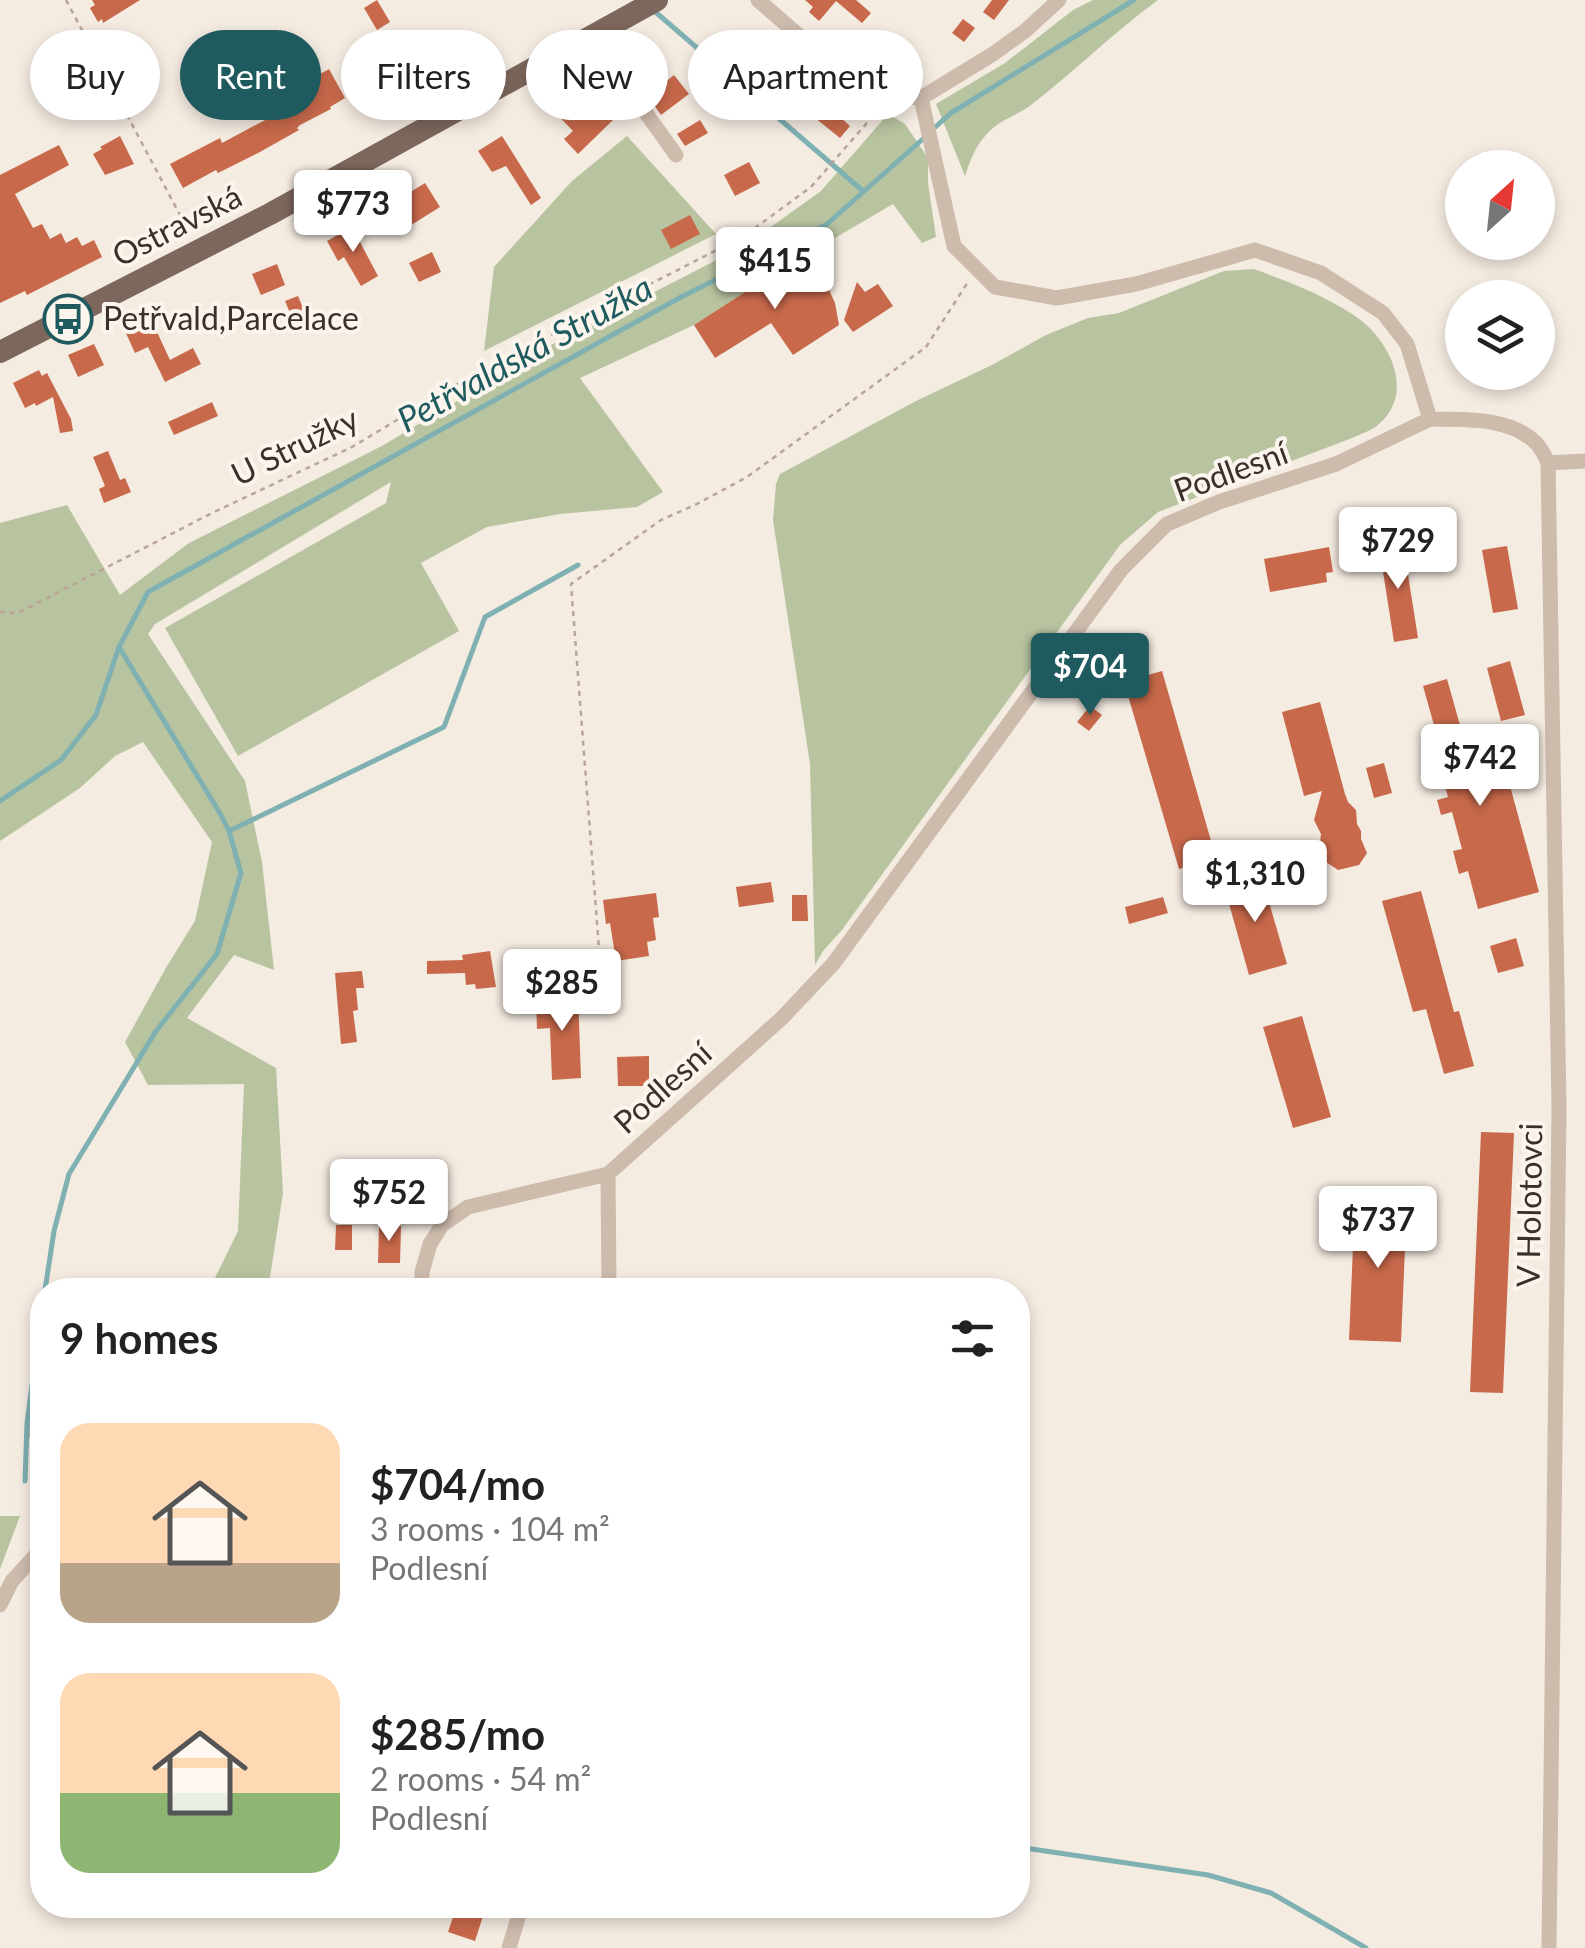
<!DOCTYPE html>
<html lang="en">
<head>
<meta charset="utf-8">
<style>
  body { margin:0; font-family:Lato,sans-serif; background:#f6f6f6; color:#222; height:100vh; display:flex; flex-direction:column; font-size:38px; white-space:nowrap }
  * { box-sizing:border-box; margin:0 }
  p { font-size:32px; color:#767676 }
  .icon { flex:none; width:55px; height:55px; fill:none; stroke:currentColor; stroke-width:2; stroke-linecap:round; stroke-linejoin:round }
  .map { position:relative; flex:1; overflow:hidden }
  .sheet { position:absolute; left:30px; top:1278px; width:1000px; height:640px; display:flex; flex-direction:column; background:#fff; border-radius:40px; box-shadow:0 5px 15px #0003 }
  .sheet>* { flex:none }
  .hud { position:absolute; left:30px; top:30px; width:1000px; height:90px; display:flex; gap:20px }
  .needle { width:65px; rotate:27deg }
  .fabs { position:absolute; left:1445px; top:150px; display:grid; gap:20px }
  .fabs a { display:grid; place-items:center; width:110px; height:110px; border-radius:50%; background:#fff; box-shadow:0 5px 15px #0003; font-size:50px }
  .price { position:absolute; translate:-50% -85px; padding:0 22px; border-radius:10px; background:#fff; color:#222; font-size:32px; line-height:65px; filter:drop-shadow(0 2px 5px #0008) }
  .price::after { content:''; position:absolute; left:50%; top:60px; width:30px; height:22px; margin-left:-15px; background:inherit; clip-path:polygon(0 0,100% 0,50% 100%) }
  .price.current { background:#1f5a5e; color:#fff }
  ul { padding:0; list-style:none }
  li { display:flex; align-items:center; gap:30px; height:250px; padding:0 30px }
  li span { display:grid; place-items:center; flex:none; width:280px; height:200px; border-radius:30px; color:#555 }
  li>.icon { margin-inline-start:auto }
  span .icon { width:120px; height:120px; fill:#fffc; stroke-width:1 }
  li b { font-size:42px }
  h2 { display:flex; justify-content:space-between; align-items:center; height:120px; padding:0 30px; font-size:42px }
  .tag { padding:0 35px; border-radius:45px; background:#fff; box-shadow:0 5px 15px #0003; font-size:35px; line-height:90px }
  .tag.current { background:#1f5a5e; color:#fff }
  .map>svg:first-child { display:block }
</style>
</head>
<body>
<div class="map">
<svg width="1585" height="1948" viewBox="0 0 1585 1948">
  <rect width="100%" height="100%" fill="#f4ebe1"/>
  <!-- green -->
  <g fill="#b8c4a0">
    <path d="M1093 0H1158C1114 32 1075 71 1031 105 1018 115 997 121 986 135 975 147 970 161 965 176L936 104 1005 63 1073 10Z"/>
    <polygon points="888,114 905,124 928,158 928,183 936,237 922,243 893,204 770,276 694,325 580,378 663,492 637,507 560,514 487,527 421,563 459,631 238,756 165,628 386,503 391,482 155,624 148,634 245,781 262,862 274,970 234,955 187,1018 276,1068 283,1193 268,1290 209,1290 238,1231 244,1084 148,1085 125,1042 167,966 195,921 212,842 143,742 115,756 80,788 0,841 0,523 67,505 120,595 189,543 382,446 547,347 744,246 821,191"/>
    <polygon points="627,136 716,234 484,351 494,267 572,181"/>
    <path d="M1254 269C1289 282 1324 295 1355 316 1388 338 1416 390 1380 423 1373 430 1361 434 1352 438L1158 512 1120 545 842 930 823 951 815 965 810 764 773 520 776 484 780 474 918 400 992 365 1046 335 1088 318 1119 313 1224 271Z"/>
    <polygon points="42,1296 42,1439 27,1438 41,1298"/>
    <polygon points="0,1516 20,1516 0,1569"/>
  </g>
  <g fill="none" stroke-linecap="round" stroke-linejoin="round">
    <!-- stream -->
    <g stroke="#7fb0b2" stroke-width="5">
      <polyline points="652,9 863,191"/>
      <polyline points="932,130 951,113 1134,0"/>
      <polyline points="0,801 61,760 96,715 119,647 148,592 681,297 826,225 924,138"/>
      <polyline points="229,831 444,727 485,617 578,565"/>
      <polyline points="45,1290 54,1231 69,1174 156,1031 217,954 241,873 229,831 221,815 119,647"/>
      <polyline points="25,1481 27,1423 42,1310"/>
      <polyline points="1018,1847 1208,1875 1271,1893 1366,1948"/>
    </g>
  </g>
  <!-- building -->
  <g fill="#c8694b">
    <polygon points="92,0 140,0 103,23 102,19 98,22 90,8 95,5"/>
    <polygon points="377,0 390,22 377,30 364,8"/>
    <polygon points="805,0 856,0 871,13 862,23 836,1 819,21 809,12 813,7"/>
    <polygon points="992,0 1009,0 994,20 983,12"/>
    <polygon points="963,19 975,28 964,42 952,33"/>
    <polygon points="898,37 917,53 905,66 886,50"/>
    <polygon points="382,41 397,68 391,71 394,76 371,89 360,69 375,60 368,48"/>
    <polygon points="329,69 345,98 330,107 331,109 300,125 297,128 299,130 260,152 218,173 216,170 183,188 170,164 220,138 222,143 310,96 304,83"/>
    <polygon points="569,75 613,120 578,154 564,139 573,131 543,100"/>
    <polygon points="674,75 689,94 661,115 645,92 660,80 663,84"/>
    <polygon points="809,82 830,99 826,104 850,126 840,138 794,101"/>
    <polygon points="700,120 708,133 685,146 677,134"/>
    <polygon points="120,136 134,164 105,175 93,154 102,149 100,147"/>
    <polygon points="502,136 541,198 531,205 506,166 492,172 478,151"/>
    <polygon points="59,145 69,165 15,194 33,228 42,224 50,239 61,233 66,243 77,237 82,246 94,240 102,257 27,295 25,291 0,303 0,175"/>
    <polygon points="749,162 760,183 735,196 724,175"/>
    <polygon points="425,183 440,207 408,227 393,203"/>
    <polygon points="690,215 700,234 671,249 661,230"/>
    <polygon points="352,227 378,276 361,286 344,257 338,261 327,241"/>
    <polygon points="432,252 441,272 419,282 409,263"/>
    <polygon points="817,263 835,303 839,325 793,355 771,323 715,358 694,325 770,276"/>
    <polygon points="277,264 285,285 261,295 252,274"/>
    <polygon points="857,282 865,292 878,284 893,306 853,332 844,320"/>
    <polygon points="298,296 306,315 293,320 285,301"/>
    <polygon points="150,317 170,360 193,348 201,364 165,382 148,347 135,353 124,329"/>
    <polygon points="94,344 104,365 78,377 68,355"/>
    <polygon points="39,370 42,376 47,373 71,419 73,431 60,433 53,397 36,406 35,403 25,408 13,383"/>
    <polygon points="212,402 218,416 174,435 168,422"/>
    <polygon points="108,451 120,480 125,478 131,492 104,503 99,489 105,486 93,457"/>
    <polygon points="1403,543 1418,638 1394,642 1379,546"/>
    <polygon points="1507,546 1518,609 1493,613 1482,550"/>
    <polygon points="1329,547 1333,572 1326,573 1327,582 1270,592 1264,559"/>
    <polygon points="1510,661 1525,715 1501,721 1487,668"/>
    <polygon points="1162,671 1216,858 1179,869 1124,682"/>
    <polygon points="1447,679 1467,750 1498,742 1539,892 1478,909 1468,871 1459,874 1453,851 1462,849 1452,812 1441,815 1437,800 1448,797 1437,758 1443,757 1423,686"/>
    <polygon points="1320,702 1345,794 1348,802 1356,810 1357,824 1361,831 1361,839 1367,853 1359,865 1338,870 1326,862 1326,855 1320,842 1321,834 1314,820 1322,791 1304,796 1282,712"/>
    <polygon points="1090,706 1102,715 1089,731 1077,722"/>
    <polygon points="1384,763 1392,793 1374,798 1366,768"/>
    <polygon points="1261,875 1287,964 1249,975 1224,886"/>
    <polygon points="771,882 774,902 739,907 736,887"/>
    <polygon points="1421,891 1454,1012 1459,1011 1474,1066 1444,1074 1426,1009 1413,1012 1382,901"/>
    <polygon points="656,893 659,917 653,918 656,940 647,942 649,956 616,961 610,923 606,924 603,900"/>
    <polygon points="792,895 807,895 808,921 792,921"/>
    <polygon points="1163,897 1168,913 1129,924 1125,907"/>
    <polygon points="1516,938 1524,966 1498,973 1490,946"/>
    <polygon points="490,951 496,987 476,989 475,984 466,985 465,973 427,974 427,961 463,960 462,955"/>
    <polygon points="362,971 364,988 356,988 358,1010 353,1011 357,1042 341,1044 335,973"/>
    <polygon points="578,994 581,1078 552,1080 550,1028 537,1029 536,998"/>
    <polygon points="1302,1016 1331,1117 1293,1128 1263,1027"/>
    <polygon points="649,1056 649,1086 618,1086 617,1057"/>
    <polygon points="1481,1132 1514,1133 1503,1393 1470,1392"/>
    <polygon points="1355,1200 1407,1202 1401,1342 1349,1340"/>
    <polygon points="336,1225 352,1225 352,1250 335,1250"/>
    <polygon points="379,1226 401,1226 400,1263 378,1263"/>
    <polygon points="456,1908 483,1916 475,1941 448,1932"/>
  </g>
  <g fill="none" stroke-linecap="round" stroke-linejoin="round">
    <!-- path -->
    <g stroke="#b9a596" stroke-width="2.5" stroke-dasharray="5 5" stroke-linecap="butt">
      <polyline points="66,0 189,232"/>
      <polyline points="0,611 7,614 22,611 212,513 352,447 467,378 744,236 811,187 880,108"/>
      <polyline points="601,975 571,584 661,520 695,505 747,477 926,347 968,282"/>
    </g>
    <!-- minor -->
    <g stroke="#cdbbac" stroke-width="15">
      <polyline points="758,0 849,79 891,95 921,98 993,54 1025,31 1059,0"/>
      <polyline points="591,36 676,155"/>
      <polyline points="921,98 954,246 995,287 1057,298 1136,284 1255,250 1321,273 1383,313 1407,344 1430,419"/>
      <path d="M1430 419C1464 420 1509 416 1536 443 1541 448 1545 456 1548 463L1559 1107 1549 1948"/>
      <polyline points="1548,463 1585,461"/>
      <polyline points="608,1174 609,1290"/>
      <polyline points="422,1290 422,1272 430,1244 442,1225 468,1207 608,1174 782,1018 833,964 1121,570 1167,524 1219,502 1336,464 1430,419"/>
      <polyline points="0,1605 12,1581 42,1548"/>
      <polyline points="509,1948 522,1905"/>
    </g>
    <!-- primary -->
    <polyline stroke="#7d675c" stroke-width="22" points="0,352 270,214 657,0"/>
  </g>
  <!-- icons -->
  <defs>
    <g id="bus-ring" transform="scale(2.5)"><circle r="9.5" fill="#fbf5ee" stroke="#1f5a5e" stroke-width="1.5"/><path d="M-5-6H5V4H4V6H2V4H-2V6H-4V4H-5ZM-3.5-4V0h7V-4ZM-3.5 1.2v1.5H-2V1.2ZM2 1.2v1.5H3.5V1.2Z" fill="#1f5a5e"/></g>
  </defs>
  <g fill-rule="evenodd">
    <use href="#bus-ring" x="68" y="319"/>
  </g>
  <g text-anchor="middle" stroke-width="8" stroke-linejoin="round" paint-order="stroke">
    <!-- street labels -->
    <g font-size="32" fill="#3b302b" stroke="#fbf5ee">
      <text transform="translate(177 226) rotate(-27)" y="11">Ostravská</text>
      <text transform="translate(295 447) rotate(-26)" y="11">U Stružky</text>
      <text transform="translate(1231 472) rotate(-20)" y="11">Podlesní</text>
      <text transform="translate(663 1088) rotate(-42)" y="11">Podlesní</text>
      <text transform="translate(1530 1205) rotate(-89)" y="11">V Holotovci</text>
    </g>
    <!-- poi labels -->
    <g font-size="32" fill="#3b302b" stroke="#fbf5ee" text-anchor="start">
      <text x="103" y="330">Petřvald,Parcelace</text>
    </g>
    <!-- water labels -->
    <g font-size="35" font-style="italic" fill="#1f5a5e" stroke="#fbf5ee">
      <text transform="translate(525 354) rotate(-29)" y="12">Petřvaldská Stružka</text>
    </g>
  </g>
</svg>
<div class="fabs">
<a><svg class="needle" viewBox="-14 -14 28 28"><path d="M0-13l5 13h-10z" fill="#e53935"/><path d="M0 13l5-13h-10z" fill="#767676"/></svg></a>
<a><svg class="icon" aria-label="layers" viewBox="0 0 24 24"><path d="M12 4l9 5-9 5-9-5zM3 14l9 5 9-5"/></svg></a>
</div>
<b class="price" style="left:353px;top:255px">$773</b>
<b class="price" style="left:775px;top:312px">$415</b>
<b class="price" style="left:1398px;top:592px">$729</b>
<b class="price current" style="left:1090px;top:718px">$704</b>
<b class="price" style="left:1480px;top:809px">$742</b>
<b class="price" style="left:1255px;top:925px">$1,310</b>
<b class="price" style="left:562px;top:1034px">$285</b>
<b class="price" style="left:389px;top:1244px">$752</b>
<b class="price" style="left:1378px;top:1271px">$737</b>
<div class="hud">
<a class="tag">Buy</a>
<a class="tag current">Rent</a>
<a class="tag">Filters</a>
<a class="tag">New</a>
<a class="tag">Apartment</a>
</div>
<section class="sheet">
<h2>9 homes<svg class="icon" aria-label="filters" viewBox="0 0 24 24"><path d="M4 7h16M4 17h16"/><circle cx="9" cy="7" r="2"/><circle cx="15" cy="17" r="2"/></svg></h2>
<ul>
<li><span style="background:linear-gradient(#ffd9b3 70%,#b9a48a 0)"><svg class="icon" aria-label="home" viewBox="0 0 24 24"><path d="M3 11l9-7 9 7M6 9v11h12V9"/></svg></span><div><b>$704/mo</b><p>3 rooms · 104 m²</p><p>Podlesní</p></div></li>
<li><span style="background:linear-gradient(#ffd9b3 60%,#8fb573 0)"><svg class="icon" aria-label="home" viewBox="0 0 24 24"><path d="M3 11l9-7 9 7M6 9v11h12V9"/></svg></span><div><b>$285/mo</b><p>2 rooms · 54 m²</p><p>Podlesní</p></div></li>
</ul>
</section>
</div>
</body>
</html>
